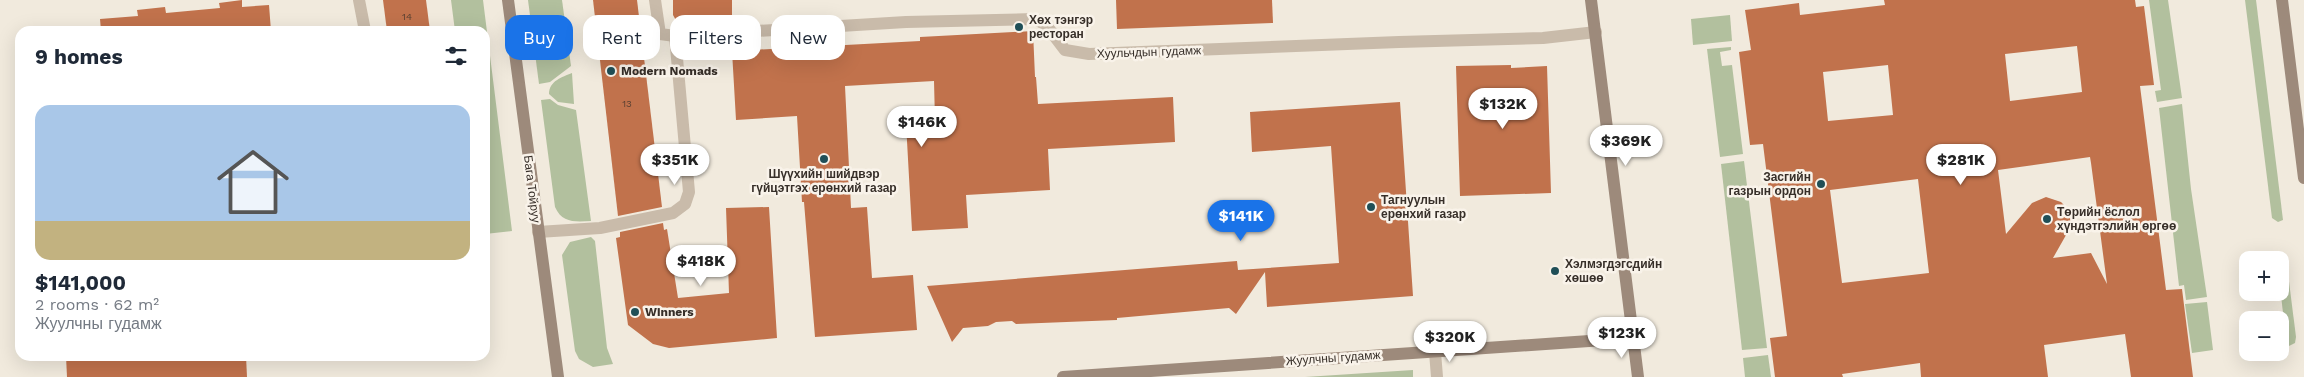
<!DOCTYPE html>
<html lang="en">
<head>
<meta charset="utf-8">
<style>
  body { margin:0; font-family:"Work Sans",sans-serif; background:#f2f2f3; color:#1f2937; height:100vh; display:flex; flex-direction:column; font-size:19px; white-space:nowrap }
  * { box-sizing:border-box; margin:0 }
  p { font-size:16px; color:#747a83 }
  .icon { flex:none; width:28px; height:28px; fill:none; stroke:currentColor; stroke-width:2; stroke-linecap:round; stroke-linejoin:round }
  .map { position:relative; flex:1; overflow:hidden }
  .sheet { position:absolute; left:15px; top:26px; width:475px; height:335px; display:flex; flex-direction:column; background:#fff; border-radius:15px; box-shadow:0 5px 20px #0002 }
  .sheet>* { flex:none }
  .banner { position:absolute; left:505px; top:15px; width:475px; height:45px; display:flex; gap:10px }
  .fabs { position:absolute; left:2239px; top:251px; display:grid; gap:10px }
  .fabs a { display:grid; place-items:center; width:50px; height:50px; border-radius:10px; background:#fff; box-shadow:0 5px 20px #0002; font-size:25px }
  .price { position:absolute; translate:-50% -42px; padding:0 11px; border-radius:18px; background:#fff; color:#222; font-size:16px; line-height:32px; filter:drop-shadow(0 1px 2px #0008) }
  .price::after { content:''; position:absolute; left:50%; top:30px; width:15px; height:11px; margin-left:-8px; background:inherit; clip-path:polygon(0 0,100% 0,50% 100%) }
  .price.current { background:#1a73e8; color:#fff }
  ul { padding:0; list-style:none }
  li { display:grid; align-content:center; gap:10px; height:265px; padding:0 20px }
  li span { display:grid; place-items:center; height:155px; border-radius:15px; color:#555 }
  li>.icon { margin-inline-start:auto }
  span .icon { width:90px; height:90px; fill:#fffc; stroke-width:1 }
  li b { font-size:21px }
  h2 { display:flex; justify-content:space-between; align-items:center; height:60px; padding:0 20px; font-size:21px }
  .pill { padding:0 18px; border-radius:15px; background:#fff; box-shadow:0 5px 20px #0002; font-size:18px; line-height:45px }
  .pill.current { background:#1a73e8; color:#fff }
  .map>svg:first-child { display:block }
</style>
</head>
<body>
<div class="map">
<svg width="2304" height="377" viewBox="0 0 2304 377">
  <rect width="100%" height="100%" fill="#f1eadd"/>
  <!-- green -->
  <g fill="#b2c09e">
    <polygon points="451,0 483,0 512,231 485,234 485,31 455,31"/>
    <polygon points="528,0 562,0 571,66 550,82 539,84"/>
    <polygon points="2149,0 2168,0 2182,98 2157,102 2155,91 2161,90"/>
    <polygon points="2245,0 2256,0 2283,220 2278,222 2272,218"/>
    <polygon points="1730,15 1732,41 1693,45 1691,19"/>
    <polygon points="1731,47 1731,50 1720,52 1722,66 1732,65 1743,154 1720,157 1707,49"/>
    <path d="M572 73 574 104 558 102 549 94C549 81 562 77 572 73Z"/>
    <path d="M550 99 558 105 576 110 591 221C575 222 562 223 555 207L541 100Z"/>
    <polygon points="2182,104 2191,189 2207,297 2186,300 2184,285 2179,286 2159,108"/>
    <polygon points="1744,161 1767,348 1742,350 1721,164"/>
    <polygon points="591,237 595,241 607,348 613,364 593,367 579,359 575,351 562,255 570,242"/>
    <polygon points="2286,258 2296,337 2295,343 2287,347 2280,287 2280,261"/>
    <polygon points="2207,302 2213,350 2192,353 2185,304"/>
    <polygon points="1768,355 1771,377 1745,377 1743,358"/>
    <polygon points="1413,370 1413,377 1305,377"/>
  </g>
  <!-- building -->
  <g fill="#c1724c" fill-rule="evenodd">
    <polygon points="242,0 242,7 269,5 271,31 101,31 100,19 138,16 137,10 165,7 166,13 220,8 219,3"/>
    <polygon points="383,0 426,0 430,31 387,31"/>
    <polygon points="593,0 637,0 662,207 618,216"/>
    <polygon points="673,0 732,0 732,22 678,24 673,15"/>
    <polygon points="1116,0 1272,0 1273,23 1117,29"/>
    <path d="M1884 0H2135L2136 7 2144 6 2154 85 2140 86 2166 290 2182 289 2193 377H2131L2125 334 2044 345 2048 377H1921L1920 363 1842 374 1843 377H1775L1770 338 1787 336 1763 144 1750 145 1739 52 1751 50 1745 10 1799 3 1800 15 1885 5ZM2077 46 2082 92 2010 101 2005 54ZM1888 65 1893 115 1828 121 1823 72ZM2090 157 2091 163 2107 284 2091 253 2053 258 2074 221 2066 207 2061 202 2046 197 2032 203 2006 234 1998 170ZM1918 179 1929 273 1842 283 1830 190Z"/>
    <polygon points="1033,31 1035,77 1036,77 1038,104 1173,97 1175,142 1048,149 1050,190 966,195 968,228 912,231 906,123 935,121 934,81 845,86 851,208 867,207 872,278 913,275 917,330 815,337 804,202 802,202 797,116 736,120 732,51 920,41 920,37"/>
    <polygon points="1511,65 1511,68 1547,66 1551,193 1460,196 1456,66"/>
    <polygon points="1400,102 1413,296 1267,307 1265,272 1236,314 1229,308 1117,318 1117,320 1016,324 1012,321 996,322 988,326 963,328 952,342 927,286 1237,261 1238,270 1339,263 1331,146 1252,152 1250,112"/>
    <polygon points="769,207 777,338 669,348 653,344 628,325 616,238 620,237 620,232 663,223 664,230 667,229 678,298 729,293 726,208"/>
    <polygon points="66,356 246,356 247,377 67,377"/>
  </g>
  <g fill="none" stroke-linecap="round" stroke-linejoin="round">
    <!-- street -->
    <g stroke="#c9bbaa" stroke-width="12">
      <polyline points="359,0 365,31"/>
      <polyline points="655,0 660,34 675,36 906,22 1035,19 1046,25 1065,50 1089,54 1399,42 1543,38 1596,32"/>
      <polyline points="538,232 600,228 673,213 685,204 689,192 675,36"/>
      <polyline points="1435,352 1437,377"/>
    </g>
    <!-- secondary -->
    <g stroke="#9d8a7b" stroke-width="12">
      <polyline points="508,0 558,377"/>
      <polyline points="1591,0 1638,377"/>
      <polyline points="2282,0 2304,178"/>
      <polyline points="1063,377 1633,338"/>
    </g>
  </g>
  <!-- markers -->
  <g fill="#204f57" stroke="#f9f3ea" stroke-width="2">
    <circle cx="1019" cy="27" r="5"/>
    <circle cx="611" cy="71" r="5"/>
    <circle cx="824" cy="159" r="5"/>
    <circle cx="1821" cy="184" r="5"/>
    <circle cx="1371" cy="207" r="5"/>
    <circle cx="2047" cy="219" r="5"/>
    <circle cx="1555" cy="271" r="5"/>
    <circle cx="635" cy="312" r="5"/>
  </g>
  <g text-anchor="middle" stroke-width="5" stroke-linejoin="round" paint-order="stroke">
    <!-- number labels -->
    <g font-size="10" fill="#5a4032">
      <text x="407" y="20">14</text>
      <text x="627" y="107">13</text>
    </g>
    <!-- poi labels -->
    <g font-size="12" font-weight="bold" fill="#372f29" stroke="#f9f3ea" text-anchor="start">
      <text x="1029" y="24">Хөх тэнгэр<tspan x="1029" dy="14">ресторан</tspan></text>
      <text x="621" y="75">Modern Nomads</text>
      <text x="824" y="178" text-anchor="middle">Шүүхийн шийдвэр<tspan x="824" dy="14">гүйцэтгэх ерөнхий газар</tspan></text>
      <text x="1811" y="181" text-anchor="end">Засгийн<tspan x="1811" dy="14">газрын ордон</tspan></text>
      <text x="1381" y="204">Тагнуулын<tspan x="1381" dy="14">ерөнхий газар</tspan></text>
      <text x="2057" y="216">Төрийн ёслол<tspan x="2057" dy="14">хүндэтгэлийн өргөө</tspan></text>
      <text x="1565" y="268">Хэлмэгдэгсдийн<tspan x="1565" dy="14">хөшөө</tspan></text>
      <text x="645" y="316">Winners</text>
    </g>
    <!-- street labels -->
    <g font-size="12" fill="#372f29" stroke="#f9f3ea">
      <text transform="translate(1149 52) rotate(-2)" y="4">Хуульчдын гудамж</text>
      <text transform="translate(532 189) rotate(83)" y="4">Бага Тойруу</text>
      <text transform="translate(1333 358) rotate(-4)" y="4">Жуулчны гудамж</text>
    </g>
  </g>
</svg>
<div class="fabs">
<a>+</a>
<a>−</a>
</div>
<b class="price" style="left:1503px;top:130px">$132K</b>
<b class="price" style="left:922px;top:148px">$146K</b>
<b class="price" style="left:1626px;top:167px">$369K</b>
<b class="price" style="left:675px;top:186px">$351K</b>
<b class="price" style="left:1961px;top:186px">$281K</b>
<b class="price current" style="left:1241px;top:242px">$141K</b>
<b class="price" style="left:701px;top:287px">$418K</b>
<b class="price" style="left:1622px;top:359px">$123K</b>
<b class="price" style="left:1450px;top:363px">$320K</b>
<div class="banner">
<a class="pill current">Buy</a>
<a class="pill">Rent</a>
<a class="pill">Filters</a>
<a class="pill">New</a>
</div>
<section class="sheet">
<h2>9 homes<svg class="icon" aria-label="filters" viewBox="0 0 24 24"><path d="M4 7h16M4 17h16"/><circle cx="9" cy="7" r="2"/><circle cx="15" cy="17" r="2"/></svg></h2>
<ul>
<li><span style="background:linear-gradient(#a9c7e8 75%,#c2b280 0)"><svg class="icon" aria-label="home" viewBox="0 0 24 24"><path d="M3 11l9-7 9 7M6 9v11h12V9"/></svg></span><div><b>$141,000</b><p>2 rooms · 62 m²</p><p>Жуулчны гудамж</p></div></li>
</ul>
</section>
</div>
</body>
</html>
